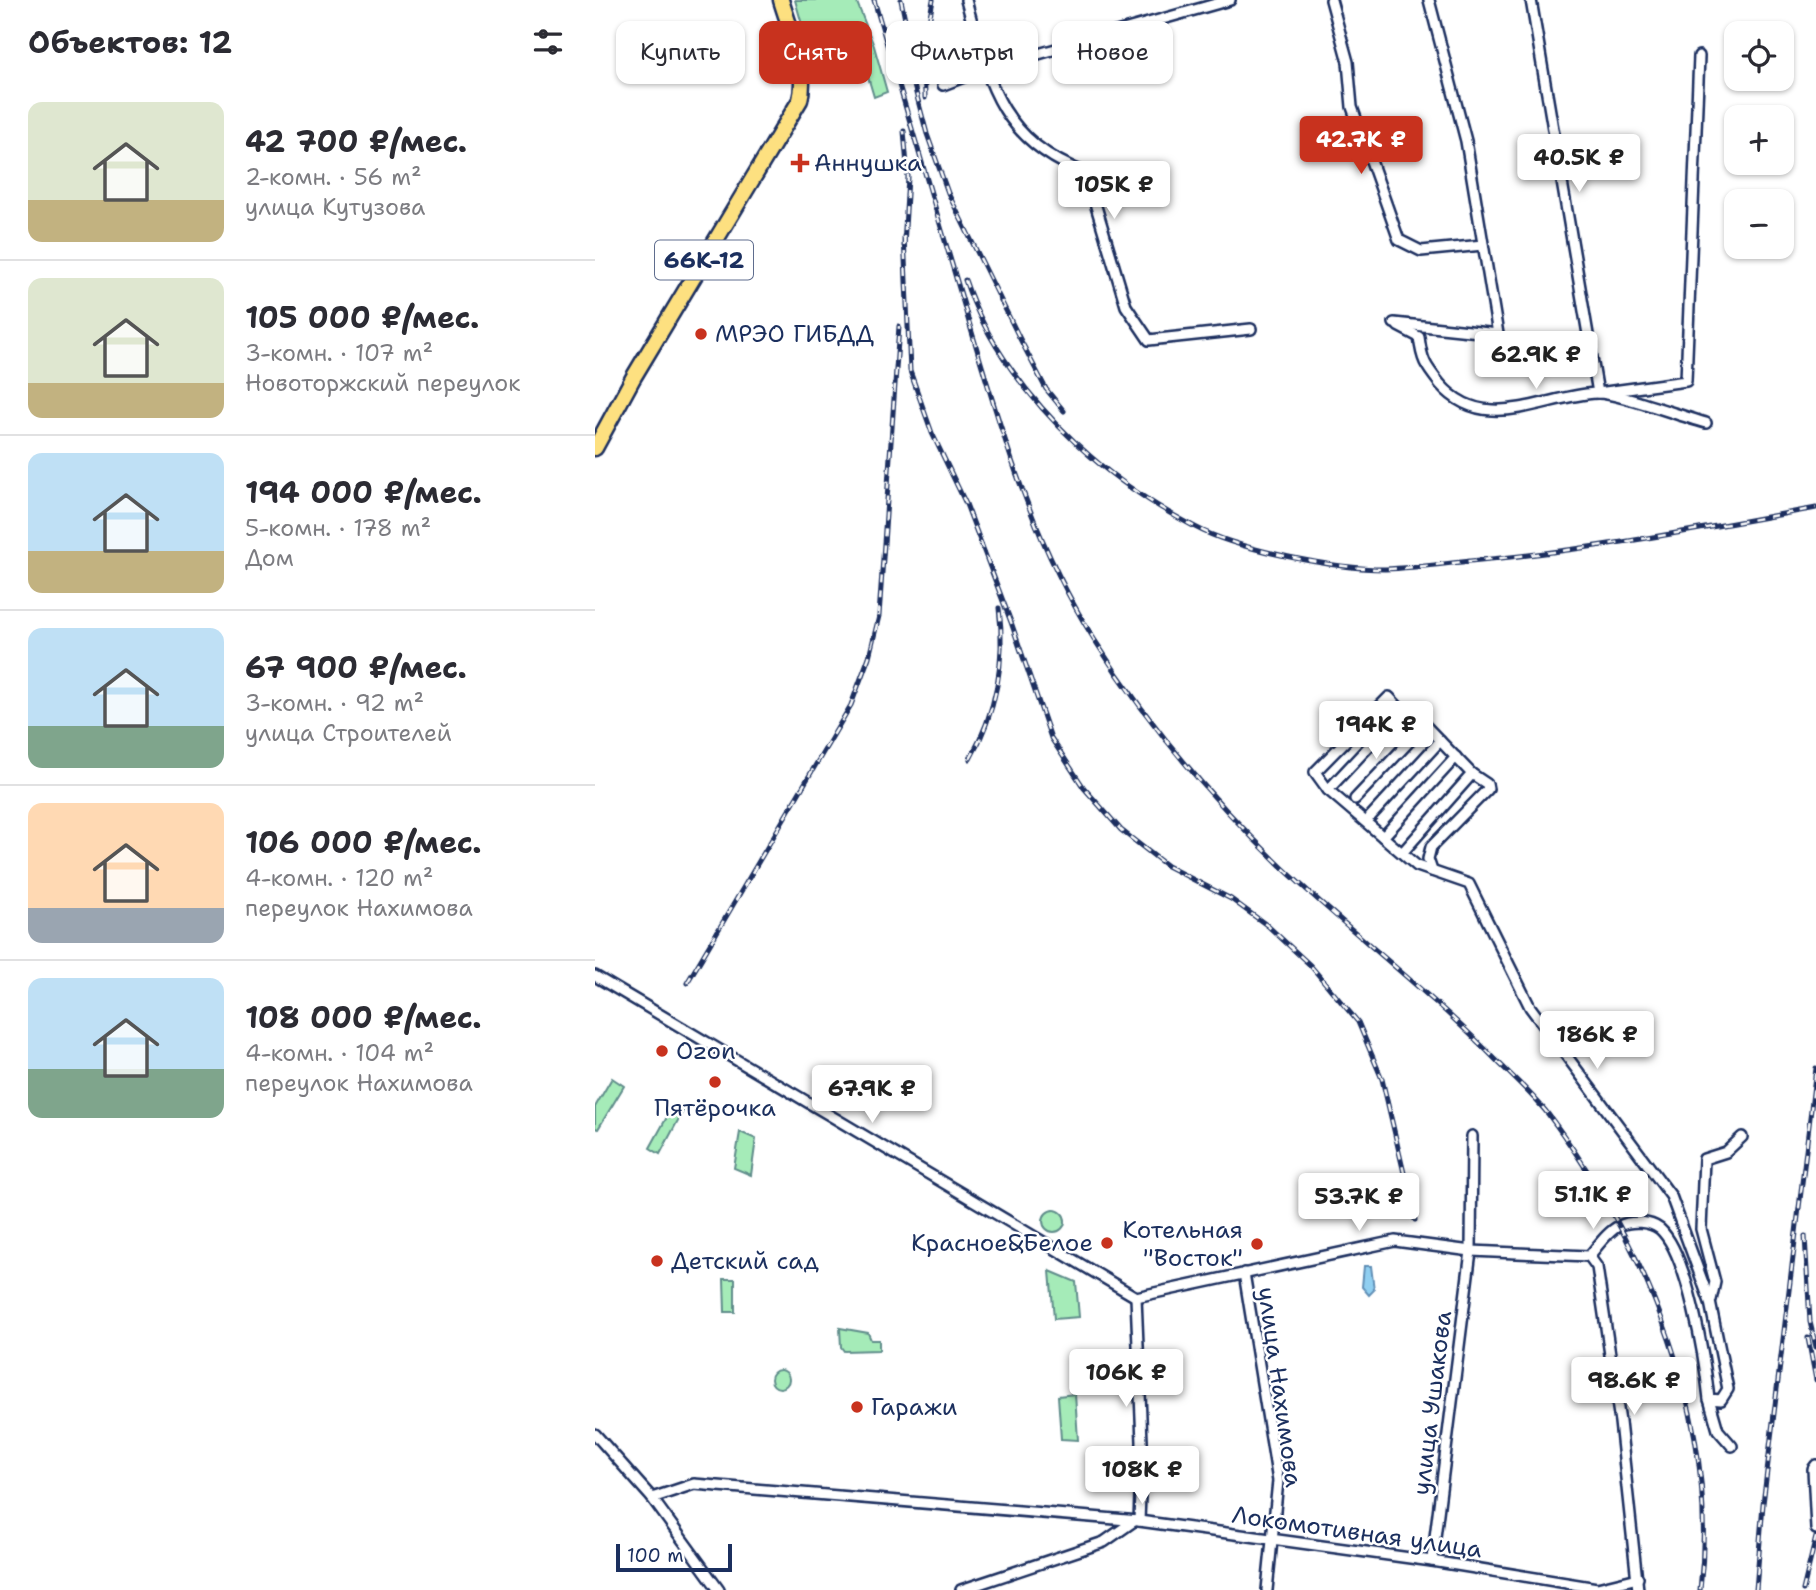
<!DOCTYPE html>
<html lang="ru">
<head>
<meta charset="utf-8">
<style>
  body { margin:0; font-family:"Shantell Sans",sans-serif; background:#f7f7f7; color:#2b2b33; height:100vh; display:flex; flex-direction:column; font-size:26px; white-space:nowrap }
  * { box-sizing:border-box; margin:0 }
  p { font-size:23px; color:#7c7c81 }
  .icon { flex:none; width:38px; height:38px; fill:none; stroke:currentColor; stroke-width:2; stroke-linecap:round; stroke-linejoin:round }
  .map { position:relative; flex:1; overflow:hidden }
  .sheet { display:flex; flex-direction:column; background:#fff; width:595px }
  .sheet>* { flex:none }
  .hud { position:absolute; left:21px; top:21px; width:665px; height:63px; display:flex; gap:14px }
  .tools { position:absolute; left:1129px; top:21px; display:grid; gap:14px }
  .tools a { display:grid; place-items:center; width:70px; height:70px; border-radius:14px; background:#fff; box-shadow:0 2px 5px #0004; font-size:35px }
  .scale { position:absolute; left:21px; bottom:18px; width:116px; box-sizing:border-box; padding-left:7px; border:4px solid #1b2f5e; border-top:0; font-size:19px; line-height:24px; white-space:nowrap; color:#1b2f5e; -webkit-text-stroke:5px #fff; paint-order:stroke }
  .price { position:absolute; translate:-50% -60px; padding:0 16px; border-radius:7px; background:#fff; color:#222; font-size:23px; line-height:46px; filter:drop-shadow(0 2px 4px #0008) }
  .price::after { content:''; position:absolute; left:50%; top:42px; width:21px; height:16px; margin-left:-10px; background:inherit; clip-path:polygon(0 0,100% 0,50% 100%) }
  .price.selected { background:#c8321e; color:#fff }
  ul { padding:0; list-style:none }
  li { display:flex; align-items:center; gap:21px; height:175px; padding:0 28px }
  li+li { border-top:2px solid #e1e1e2 }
  li span { display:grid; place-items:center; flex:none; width:196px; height:140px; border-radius:14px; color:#555 }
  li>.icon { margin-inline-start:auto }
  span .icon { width:84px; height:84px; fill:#fffc; stroke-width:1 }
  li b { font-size:30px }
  h2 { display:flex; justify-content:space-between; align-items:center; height:84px; padding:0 28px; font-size:30px }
  .chip { padding:0 24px; border-radius:14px; background:#fff; box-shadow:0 2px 5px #0004; font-size:24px; line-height:63px }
  .chip.selected { background:#c8321e; color:#fff }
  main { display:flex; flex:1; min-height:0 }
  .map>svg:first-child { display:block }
</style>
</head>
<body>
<main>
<section class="sheet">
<h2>Объектов: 12<svg class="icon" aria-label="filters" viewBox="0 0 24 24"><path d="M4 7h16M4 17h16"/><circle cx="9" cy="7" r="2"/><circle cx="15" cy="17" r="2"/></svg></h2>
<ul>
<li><span style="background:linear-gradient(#dfe7d0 70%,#c2b280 0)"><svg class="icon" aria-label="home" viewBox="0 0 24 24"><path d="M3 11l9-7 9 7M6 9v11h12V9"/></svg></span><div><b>42 700 ₽/мес.</b><p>2-комн. · 56 m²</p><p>улица Кутузова</p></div></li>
<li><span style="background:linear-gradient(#dfe7d0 75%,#c2b280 0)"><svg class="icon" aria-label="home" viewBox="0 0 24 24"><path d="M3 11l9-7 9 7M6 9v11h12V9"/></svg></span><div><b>105 000 ₽/мес.</b><p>3-комн. · 107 m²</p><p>Новоторжский переулок</p></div></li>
<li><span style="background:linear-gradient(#bfe0f5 70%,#c2b280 0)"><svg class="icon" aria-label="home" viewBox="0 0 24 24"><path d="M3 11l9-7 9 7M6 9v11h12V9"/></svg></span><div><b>194 000 ₽/мес.</b><p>5-комн. · 178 m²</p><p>Дом</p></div></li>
<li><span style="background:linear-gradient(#bfe0f5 70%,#7fa58c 0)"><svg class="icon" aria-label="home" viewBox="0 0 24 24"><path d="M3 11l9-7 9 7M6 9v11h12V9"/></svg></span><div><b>67 900 ₽/мес.</b><p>3-комн. · 92 m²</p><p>улица Строителей</p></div></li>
<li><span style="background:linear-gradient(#ffd9b3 75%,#9aa5b1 0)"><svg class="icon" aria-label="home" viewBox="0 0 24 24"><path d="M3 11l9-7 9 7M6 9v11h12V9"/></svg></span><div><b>106 000 ₽/мес.</b><p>4-комн. · 120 m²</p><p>переулок Нахимова</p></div></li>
<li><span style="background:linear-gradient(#bfe0f5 65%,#7fa58c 0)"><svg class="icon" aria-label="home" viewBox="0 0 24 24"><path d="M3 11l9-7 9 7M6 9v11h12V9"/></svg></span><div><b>108 000 ₽/мес.</b><p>4-комн. · 104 m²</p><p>переулок Нахимова</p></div></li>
</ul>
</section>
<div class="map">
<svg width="1221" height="1590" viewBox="0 0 1221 1590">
  <rect width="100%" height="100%" fill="#fff"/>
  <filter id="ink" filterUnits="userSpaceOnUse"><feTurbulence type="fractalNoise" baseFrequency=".0143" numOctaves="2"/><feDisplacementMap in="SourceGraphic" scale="14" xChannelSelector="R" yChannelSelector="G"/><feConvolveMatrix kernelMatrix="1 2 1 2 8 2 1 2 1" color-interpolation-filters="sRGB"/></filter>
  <g filter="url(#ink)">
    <!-- green -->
    <g fill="#a5ebb8" stroke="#608d8b" stroke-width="2">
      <polygon points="200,0 261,0 279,46 292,92 279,97 263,43 244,48 236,43 214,49"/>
      <polygon points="17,1078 29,1086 3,1129 0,1128 0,1107"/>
      <polygon points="78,1106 88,1111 65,1154 55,1148"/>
      <polygon points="145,1132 161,1139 156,1175 139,1168"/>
      <circle cx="459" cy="1221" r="11"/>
      <polygon points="455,1271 481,1282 484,1317 459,1319"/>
      <polygon points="129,1279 140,1279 140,1312 130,1312"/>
      <polygon points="245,1328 273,1333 276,1340 284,1340 284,1350 249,1351 246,1347"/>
      <circle cx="185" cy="1379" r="9"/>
      <polygon points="480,1394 483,1440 466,1439 463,1396"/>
    </g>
    <!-- water -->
    <polygon fill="#90cff1" stroke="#618fb6" stroke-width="2" points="769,1266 776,1266 779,1290 774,1295 767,1287"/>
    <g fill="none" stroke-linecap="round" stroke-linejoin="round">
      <!-- street casing -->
      <g stroke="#1b2f5e" stroke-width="14">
        <g id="street">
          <path d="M371 0C393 81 404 140 491 173L531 306 554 340 656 329"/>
          <polyline points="736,0 753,62 757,107 804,240 826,251 888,245"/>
          <polyline points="936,0 1003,393 1091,381 1104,56"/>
          <polyline points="348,85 390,69 635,0"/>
          <polyline points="799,323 903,334 871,141 834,0"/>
          <path d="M803 326 824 337C827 361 830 365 845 384 890 436 949 395 1002 393 1021 392 1088 417 1111 423"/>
          <polyline points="733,790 807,711"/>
          <polyline points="760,799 830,725"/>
          <polyline points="775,817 845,741"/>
          <polyline points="788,837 861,757"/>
          <path d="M807 853 877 774 826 721 807 711 794 697 720 772 733 790 822 866 874 884 935 1007 1076 1196 1115 1302 1133 1389 1126 1400 1114 1399C1110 1361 1093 1254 1065 1229 1055 1221 1036 1220 1024 1226 1013 1231 1002 1247 994 1256"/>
          <polyline points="837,871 833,859 836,847 893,789 892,784 877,774"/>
          <polyline points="0,976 541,1297"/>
          <polyline points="994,1256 1002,1267 1025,1422 1043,1590"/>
          <polyline points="649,1273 683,1481 672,1590"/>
          <polyline points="541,1297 800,1241 876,1251 994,1256"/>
          <polyline points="541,1297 547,1442 544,1521"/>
          <polyline points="1116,1300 1120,1282 1106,1229 1109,1159 1131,1152 1147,1137"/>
          <polyline points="1114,1399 1123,1430 1137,1446"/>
          <polyline points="0,1434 57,1498 124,1590"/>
          <polyline points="1221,1465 1218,1469 1221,1529"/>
          <polyline points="57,1498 99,1484 544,1521 837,1561 1002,1588 1043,1578"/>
          <polyline points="837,1561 876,1251 877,1136"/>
          <polyline points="366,1590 509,1542 539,1521"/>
        </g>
      </g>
      <!-- primary casing -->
      <g stroke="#1b2f5e" stroke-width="19">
        <path id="primary" d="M0 448 38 378 205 100C213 68 195 31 186 0"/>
      </g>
      <!-- street -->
      <use href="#street" stroke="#fff" stroke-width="9"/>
      <!-- primary -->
      <use href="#primary" stroke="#fde080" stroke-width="14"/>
      <!-- rail casing -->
      <g stroke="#1b2f5e" stroke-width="5">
        <g id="rail">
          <path d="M279 0C310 104 340 208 371 312 404 424 436 539 499 639 553 724 616 799 688 868 758 934 835 992 902 1061 919 1078 938 1095 953 1114 1053 1248 1125 1421 1105 1590"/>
          <polyline points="306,0 318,58"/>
          <polyline points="309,48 332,134 353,193 424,337 451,389 469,411"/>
          <polyline points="330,98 329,49 338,0"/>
          <polyline points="309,236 315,371 337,433 371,504 416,622 456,738 489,788 526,830 572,866 636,899 673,926 715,965 763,1022 787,1079 820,1220"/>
          <polyline points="309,246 313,177 309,131"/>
          <path d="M370 280C391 343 435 400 483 445 517 477 558 505 600 527 643 550 741 569 790 569 818 568 847 564 875 561 991 551 1106 529 1221 508"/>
          <path d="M375 759C401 713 411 660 404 608"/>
          <polyline points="92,983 256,705 274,657 284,616 304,326"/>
          <polyline points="1210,1236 1215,1322 1221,1347"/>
          <polyline points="1213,1338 1221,1380"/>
          <polyline points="1161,1590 1168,1504 1221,1068"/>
          <polyline points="1208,1590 1221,1537"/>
        </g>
      </g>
      <!-- rail -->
      <use href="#rail" stroke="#fff" stroke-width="2.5" stroke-dasharray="8" stroke-linecap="butt"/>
    </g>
  </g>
  <!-- markers -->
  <g fill="#c8321e" stroke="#fff" stroke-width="2.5">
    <path d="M201.5 152.5h7v7h7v7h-7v7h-7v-7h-7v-7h7z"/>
    <circle cx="106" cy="334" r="7"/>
    <circle cx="67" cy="1051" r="7"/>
    <circle cx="120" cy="1082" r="7"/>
    <circle cx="512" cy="1243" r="7"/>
    <circle cx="662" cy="1244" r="7"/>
    <circle cx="62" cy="1261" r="7"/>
    <circle cx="262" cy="1407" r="7"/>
  </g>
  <g text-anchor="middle" stroke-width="5" stroke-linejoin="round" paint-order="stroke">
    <!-- shield labels -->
    <rect fill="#fff" stroke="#5f6d8e" stroke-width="2" x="60" y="240.5" width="98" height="39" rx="5"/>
    <g font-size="23" font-weight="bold" fill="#1b2f5e">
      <text x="109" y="268">66К-12</text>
    </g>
    <!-- poi labels -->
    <g font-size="24" fill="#1b2f5e" stroke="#fff" text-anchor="start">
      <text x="219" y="171">Аннушка</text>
      <text x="120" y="342">МРЭО ГИБДД</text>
      <text x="81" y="1059">Ozon</text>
      <text x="120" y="1116" text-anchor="middle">Пятёрочка</text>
      <text x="648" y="1238" text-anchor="end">Котельная<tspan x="648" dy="28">"Восток"</tspan></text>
      <text x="498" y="1251" text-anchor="end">Красное&amp;Белое</text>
      <text x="76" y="1269">Детский сад</text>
      <text x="276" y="1415">Гаражи</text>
    </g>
    <!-- street labels -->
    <g font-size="24" fill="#1b2f5e" stroke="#fff">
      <text transform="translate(685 1387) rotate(82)" y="8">улица Нахимова</text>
      <text transform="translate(837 1403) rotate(-83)" y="8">улица Ушакова</text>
      <text transform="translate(762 1532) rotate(8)" y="8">Локомотивная улица</text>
    </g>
  </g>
</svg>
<div class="tools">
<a><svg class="icon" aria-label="locate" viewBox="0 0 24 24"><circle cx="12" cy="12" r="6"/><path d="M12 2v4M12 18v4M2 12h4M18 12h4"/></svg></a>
<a>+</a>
<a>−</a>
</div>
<div class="scale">100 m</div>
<b class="price selected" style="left:766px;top:176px">42.7K ₽</b>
<b class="price" style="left:984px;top:194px">40.5K ₽</b>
<b class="price" style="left:519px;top:221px">105K ₽</b>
<b class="price" style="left:941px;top:391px">62.9K ₽</b>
<b class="price" style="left:781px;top:761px">194K ₽</b>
<b class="price" style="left:1002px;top:1071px">186K ₽</b>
<b class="price" style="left:277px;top:1125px">67.9K ₽</b>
<b class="price" style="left:998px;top:1231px">51.1K ₽</b>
<b class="price" style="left:764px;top:1233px">53.7K ₽</b>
<b class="price" style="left:531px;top:1409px">106K ₽</b>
<b class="price" style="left:1039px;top:1417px">98.6K ₽</b>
<b class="price" style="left:547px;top:1506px">108K ₽</b>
<div class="hud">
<a class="chip">Купить</a>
<a class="chip selected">Снять</a>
<a class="chip">Фильтры</a>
<a class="chip">Новое</a>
</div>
</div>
</main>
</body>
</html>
